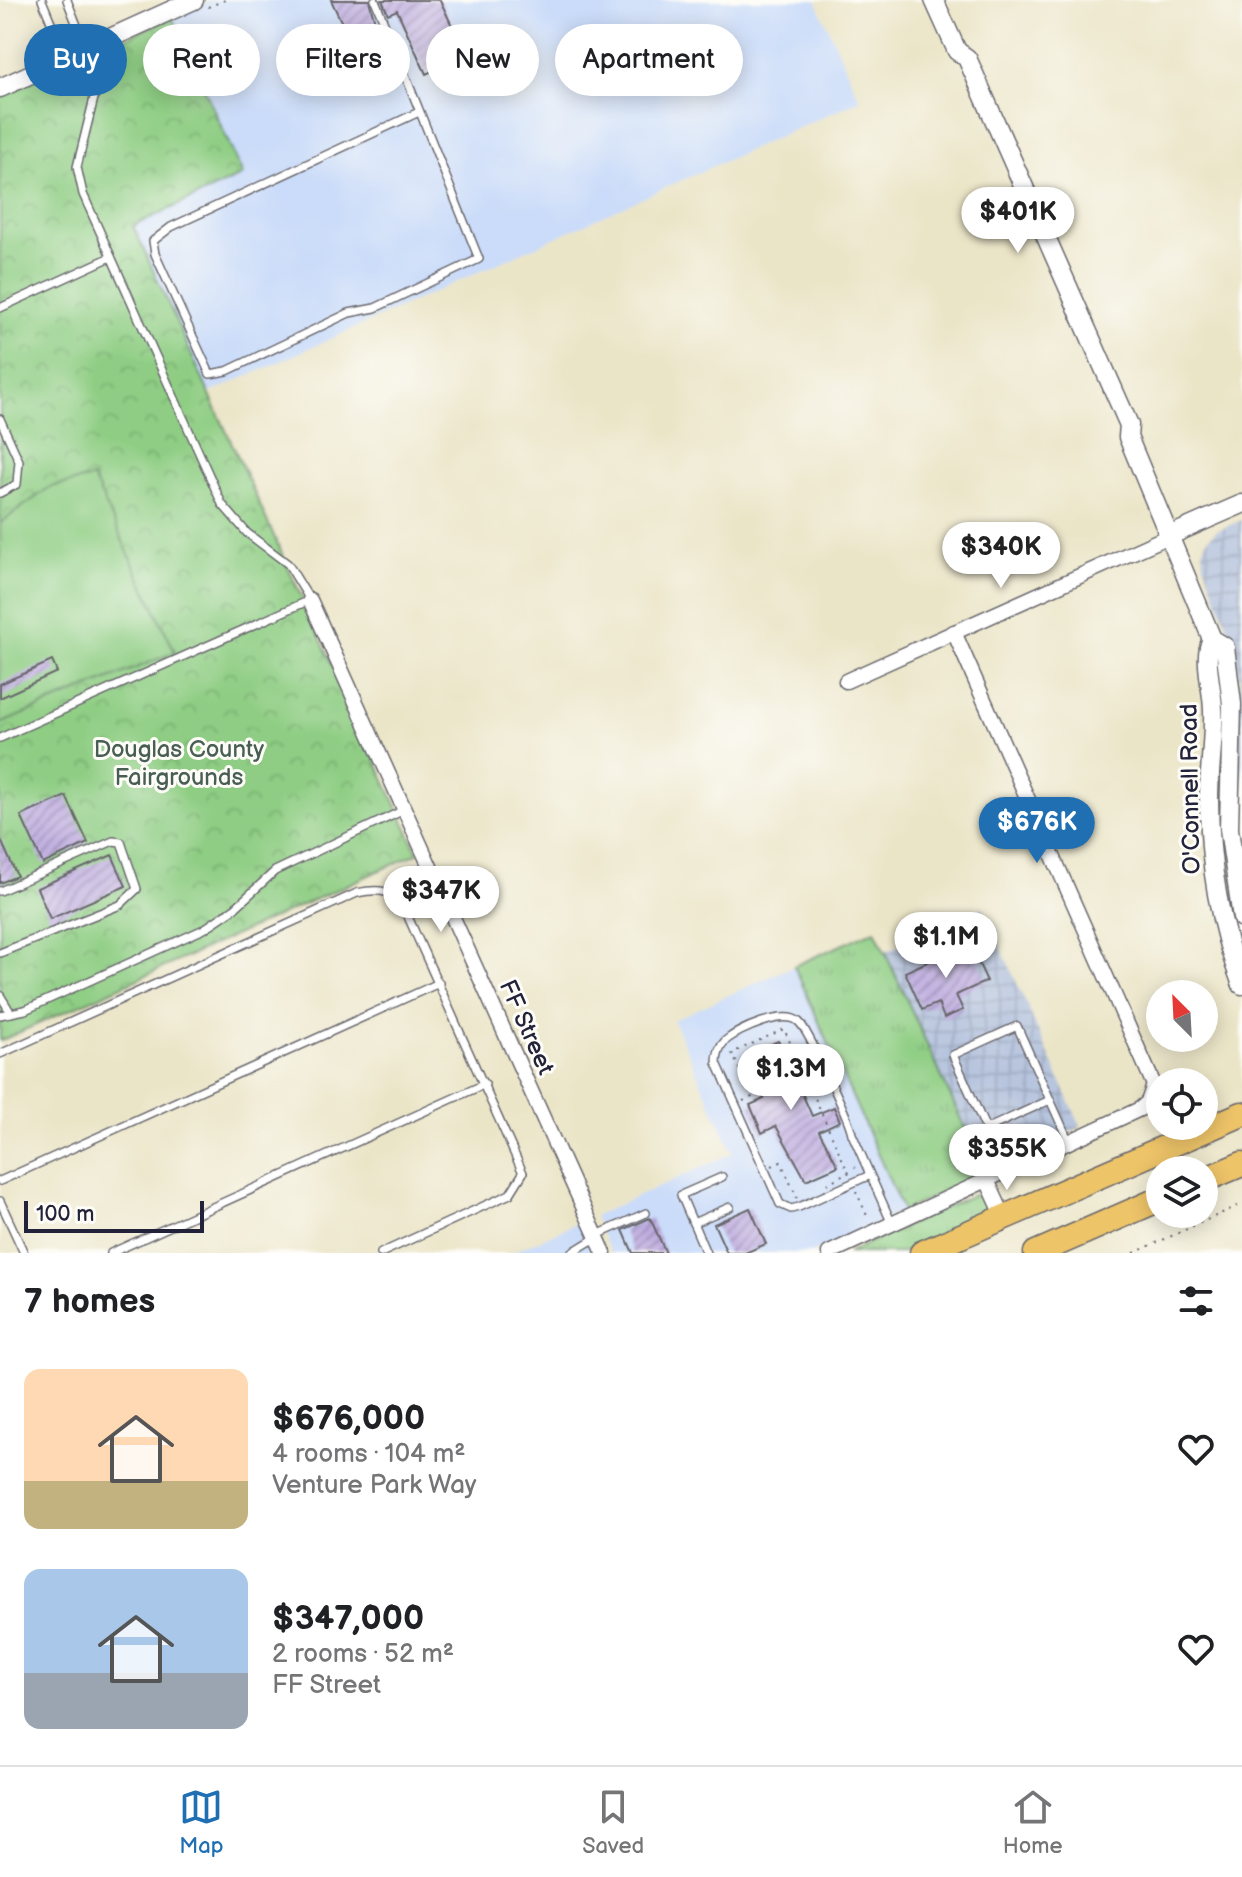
<!DOCTYPE html>
<html lang="en">
<head>
<meta charset="utf-8">
<style>
  body { margin:0; font-family:"Balsamiq Sans",sans-serif; background:#f6f6f6; color:#202124; height:100vh; display:flex; flex-direction:column; font-size:30px; white-space:nowrap }
  * { box-sizing:border-box; margin:0 }
  p { font-size:26px; color:#757577 }
  .icon { flex:none; width:44px; height:44px; fill:none; stroke:currentColor; stroke-width:2; stroke-linecap:round; stroke-linejoin:round }
  .map { position:relative; height:1253px; overflow:hidden }
  .details { display:flex; flex-direction:column; background:#fff; flex:1 }
  .details>* { flex:none }
  .top-card { position:absolute; left:24px; top:24px; width:800px; height:72px; display:flex; gap:16px }
  .needle { width:52px; rotate:336deg }
  .tools { position:absolute; left:1146px; top:980px; display:grid; gap:16px }
  .tools a { display:grid; place-items:center; width:72px; height:72px; border-radius:50%; background:#fff; box-shadow:0 4px 20px #0003; font-size:40px }
  .scale { position:absolute; left:24px; bottom:20px; width:180px; box-sizing:border-box; padding-left:8px; border:4px solid #22223b; border-top:0; font-size:22px; line-height:28px; white-space:nowrap; color:#22223b; -webkit-text-stroke:6px #fdfcf7; paint-order:stroke }
  .price { position:absolute; translate:-50% -68px; padding:0 18px; border-radius:28px; background:#fff; color:#222; font-size:26px; line-height:52px; filter:drop-shadow(0 2px 4px #0008) }
  .price::after { content:''; position:absolute; left:50%; top:48px; width:24px; height:18px; margin-left:-12px; background:inherit; clip-path:polygon(0 0,100% 0,50% 100%) }
  .price.on { background:#1f6fb2; color:#fff }
  ul { padding:0; list-style:none }
  li { display:flex; align-items:center; gap:24px; height:200px; padding:0 24px }
  li span { display:grid; place-items:center; flex:none; width:224px; height:160px; border-radius:16px; color:#555 }
  li>.icon { margin-inline-start:auto }
  span .icon { width:96px; height:96px; fill:#fffc; stroke-width:1 }
  li b { font-size:34px }
  h2 { display:flex; justify-content:space-between; align-items:center; height:96px; padding:0 24px; font-size:34px }
  .tag { padding:0 28px; border-radius:36px; background:#fff; box-shadow:0 4px 20px #0003; font-size:28px; line-height:72px }
  .tag.on { background:#1f6fb2; color:#fff }
  .tabs { display:flex; justify-content:space-around; align-items:center; height:112px; border-top:2px solid #e0e0e0; background:#fff; font-size:22px; color:#757577 }
  .tabs a { display:grid; justify-items:center; gap:4px }
  .tabs .on { color:#1f6fb2 }
  .map>svg:first-child { display:block }
</style>
</head>
<body>
<div class="map">
<svg width="1242" height="1253" viewBox="0 0 1242 1253">
  <defs>
    <pattern id="industrial-grid" width="8" height="8" patternUnits="userSpaceOnUse" patternTransform="scale(2)"><rect width="8" height="8" fill="#b7c5de"/><path d="M0 4h8M4 0v8" fill="none" stroke="#9da9bf"/></pattern>
    <pattern id="grass-tufts" width="24" height="20" patternUnits="userSpaceOnUse" patternTransform="scale(2)"><rect width="24" height="20" fill="#8ecd83"/><path d="M3 7l-1-3M5 7V3M7 7l1-3M15 17l-1-3M17 17v-4M19 17l1-3" fill="none" stroke="#7ab072"/></pattern>
    <pattern id="park-crowns" width="20" height="18" patternUnits="userSpaceOnUse" patternTransform="scale(2)"><rect width="20" height="18" fill="#8ecd83"/><path d="M2 6a3 3 0 1 1 6 0M12 15a3 3 0 1 1 6 0" fill="none" stroke="#7ab072"/></pattern>
    <pattern id="building-hatch" width="6" height="6" patternUnits="userSpaceOnUse" patternTransform="scale(2)"><rect width="6" height="6" fill="#bdabdf"/><path d="M-1 1l2-2M0 6l6-6M5 7l2-2" fill="none" stroke="#998bb6"/></pattern>
  </defs>
  <rect width="100%" height="100%" fill="#fdfcf7"/>
  <filter id="ink" filterUnits="userSpaceOnUse"><feTurbulence type="fractalNoise" baseFrequency=".0125" numOctaves="2"/><feDisplacementMap in="SourceGraphic" scale="16" xChannelSelector="R" yChannelSelector="G"/><feConvolveMatrix kernelMatrix="1 2 1 2 8 2 1 2 1" color-interpolation-filters="sRGB"/></filter>
  <filter id="wash" filterUnits="userSpaceOnUse"><feTurbulence type="fractalNoise" baseFrequency=".006" numOctaves="4" result="noise"/><feDisplacementMap in="SourceGraphic" scale="32" xChannelSelector="R" yChannelSelector="G"/><feGaussianBlur stdDeviation="1.8" result="paint"/><feColorMatrix in="noise" values="0 0 0 0 0 0 0 0 0 0 0 0 0 0 0 0 0 1.4 0 .05"/><feComposite in="paint" operator="in"/></filter>
  <g filter="url(#wash)">
    <rect width="100%" height="100%" fill="#ebe5c8"/>
    <!-- built -->
    <g fill="#cadcf9">
      <polygon points="211,0 816,0 860,100 208,394 132,225 243,175 172,17"/>
      <polygon points="794,966 903,1211 811,1253 611,1253 594,1216 733,1153 673,1020"/>
      <polygon points="581,1221 596,1253 511,1253"/>
    </g>
    <!-- industrial -->
    <g fill="url(#industrial-grid)">
      <polygon points="1242,520 1242,865 1238,811 1240,679 1233,641 1204,564 1203,551 1207,540 1216,531"/>
      <polygon points="983,907 1081,1127 985,1172 885,952"/>
    </g>
    <!-- grass -->
    <g fill="url(#grass-tufts)" stroke="#58785f" stroke-width="2">
      <polygon points="875,930 985,1172 903,1211 794,966"/>
      <polygon points="972,1195 981,1196 985,1202 985,1213 979,1219 903,1253 848,1253"/>
    </g>
    <!-- park -->
    <polygon fill="url(#park-crowns)" stroke="#58785f" stroke-width="2" points="172,17 243,175 133,226 418,853 0,1041 0,95"/>
    <!-- garden -->
    <polygon fill="#8ecd83" stroke="#58785f" stroke-width="2" points="93,478 175,652 0,724 0,523 50,487"/>
    <g id="blocks">
      <!-- building -->
      <g fill="url(#building-hatch)">
        <polygon points="331,0 369,0 376,26 349,38"/>
        <polygon points="382,0 440,0 466,56 426,74 397,10 388,14"/>
        <polygon points="52,661 57,672 0,698 0,684"/>
        <polygon points="66,796 88,843 43,864 21,816"/>
        <polygon points="0,838 17,876 0,883"/>
        <polygon points="112,855 126,886 50,919 37,888"/>
        <polygon points="969,943 987,981 956,995 963,1010 944,1018 938,1003 922,1010 905,972"/>
        <polygon points="778,1041 793,1065 790,1066 812,1116 834,1107 840,1121 819,1131 838,1166 806,1180 776,1126 762,1133 750,1105 764,1099 750,1054"/>
        <polygon points="750,1208 766,1244 745,1253 727,1253 714,1224"/>
        <polygon points="650,1218 666,1253 633,1253 623,1230"/>
      </g>
    </g>
  </g>
  <g filter="url(#ink)">
    <use href="#blocks" fill-opacity="0" stroke="#68666c" stroke-width="2"/>
    <g fill="none" stroke-linecap="round" stroke-linejoin="round">
      <!-- service casing -->
      <g stroke="#68666c" stroke-width="10">
        <g id="service">
          <polyline points="67,0 82,38 78,48"/>
          <polyline points="375,0 479,259 375,308 349,313 227,371 210,374 155,254 153,241 171,227 419,112"/>
          <polyline points="0,308 111,257"/>
          <polyline points="0,419 19,461 17,484 0,493"/>
          <polyline points="0,738 310,600 288,564 247,533 222,504 83,194 77,167 94,98 76,54 61,47 42,0"/>
          <polyline points="0,891 113,841 121,842 137,889 120,905 0,953"/>
          <polyline points="0,995 11,1013"/>
          <polyline points="0,1015 25,1010 204,929 235,908 275,871 404,810"/>
          <path d="M0 1054 357 893C375 889 387 889 401 901L523 1173 510 1194 381 1253"/>
          <polyline points="986,1129 1050,1100"/>
          <polyline points="1005,1172 953,1055 1017,1026 1069,1142"/>
          <path d="M870 1175 799 1207 791 1209 780 1204 717 1063C717 1055 719 1047 725 1041 739 1029 785 1009 799 1022 808 1030 850 1121 852 1134L892 1224"/>
          <polyline points="0,1181 439,983"/>
          <polyline points="0,1201 24,1253"/>
          <polyline points="693,1223 730,1207"/>
          <polyline points="597,1235 646,1213"/>
          <polyline points="111,1253 485,1084"/>
          <polyline points="571,1253 597,1237"/>
          <polyline points="706,1253 681,1195 722,1177"/>
        </g>
      </g>
      <!-- minor casing -->
      <g stroke="#68666c" stroke-width="17">
        <g id="minor">
          <polyline points="310,600 604,1253"/>
          <polyline points="846,681 1171,535"/>
          <polyline points="987,1180 1004,1217"/>
          <polyline points="829,1253 1140,1109 1148,1102 1154,1085 954,632"/>
        </g>
      </g>
      <!-- tertiary casing -->
      <g stroke="#68666c" stroke-width="21">
        <g id="tertiary">
          <polyline points="934,0 957,51 967,58 1129,425 1128,437 1212,639 1225,647 1232,704 1229,829 1242,918"/>
          <polyline points="0,88 194,0"/>
          <polyline points="1171,535 1242,504"/>
          <path d="M1212 639C1202 658 1213 689 1213 711 1214 740 1209 769 1209 798 1209 862 1219 925 1242 985"/>
        </g>
      </g>
      <!-- primary casing -->
      <g stroke="#68666c" stroke-width="27">
        <g id="primary">
          <polyline points="1204,1180 1242,1164"/>
          <polyline points="922,1253 1242,1114"/>
          <polyline points="1036,1253 1160,1199"/>
        </g>
      </g>
      <!-- path -->
      <g stroke="#68666c" stroke-width="2" stroke-dasharray="2 6" stroke-linecap="butt">
        <polyline points="208,7 225,0"/>
        <polyline points="743,1101 752,1097 732,1053 784,1029 849,1174"/>
        <polyline points="772,1166 781,1162 797,1198"/>
        <polyline points="827,1184 856,1167"/>
        <polyline points="856,1191 868,1218"/>
        <polyline points="1134,1253 1242,1204"/>
      </g>
      <!-- service -->
      <use href="#service" stroke="#fff" stroke-width="7"/>
      <!-- minor -->
      <use href="#minor" stroke="#fff" stroke-width="14"/>
      <!-- tertiary -->
      <use href="#tertiary" stroke="#fff" stroke-width="18"/>
      <!-- primary -->
      <use href="#primary" stroke="#eec469" stroke-width="24"/>
    </g>
  </g>
  <g text-anchor="middle" stroke-width="6" stroke-linejoin="round" paint-order="stroke">
    <!-- park labels -->
    <g font-size="24" fill="#485e54" stroke="#fdfcf7">
      <text x="179" y="757">Douglas County<tspan x="179" dy="28">Fairgrounds</tspan></text>
    </g>
    <!-- street labels -->
    <g font-size="24" fill="#22223b" stroke="#fdfcf7">
      <text transform="translate(1190 789) rotate(-91)" y="8">O'Connell Road</text>
      <text transform="translate(527 1027) rotate(66)" y="8">FF Street</text>
    </g>
  </g>
</svg>
<div class="tools">
<a><svg class="needle" viewBox="-14 -14 28 28"><path d="M0-13l5 13h-10z" fill="#e53935"/><path d="M0 13l5-13h-10z" fill="#757577"/></svg></a>
<a><svg class="icon" aria-label="locate" viewBox="0 0 24 24"><circle cx="12" cy="12" r="6"/><path d="M12 2v4M12 18v4M2 12h4M18 12h4"/></svg></a>
<a><svg class="icon" aria-label="layers" viewBox="0 0 24 24"><path d="M12 4l9 5-9 5-9-5zM3 14l9 5 9-5"/></svg></a>
</div>
<div class="scale">100 m</div>
<b class="price" style="left:1018px;top:255px">$401K</b>
<b class="price" style="left:1001px;top:590px">$340K</b>
<b class="price on" style="left:1037px;top:865px">$676K</b>
<b class="price" style="left:441px;top:934px">$347K</b>
<b class="price" style="left:946px;top:980px">$1.1M</b>
<b class="price" style="left:791px;top:1112px">$1.3M</b>
<b class="price" style="left:1007px;top:1192px">$355K</b>
<div class="top-card">
<a class="tag on">Buy</a>
<a class="tag">Rent</a>
<a class="tag">Filters</a>
<a class="tag">New</a>
<a class="tag">Apartment</a>
</div>
</div>
<section class="details">
<h2>7 homes<svg class="icon" aria-label="filters" viewBox="0 0 24 24"><path d="M4 7h16M4 17h16"/><circle cx="9" cy="7" r="2"/><circle cx="15" cy="17" r="2"/></svg></h2>
<ul>
<li><span style="background:linear-gradient(#ffd9b3 70%,#c2b280 0)"><svg class="icon" aria-label="home" viewBox="0 0 24 24"><path d="M3 11l9-7 9 7M6 9v11h12V9"/></svg></span><div><b>$676,000</b><p>4 rooms · 104 m²</p><p>Venture Park Way</p></div><svg class="icon" aria-label="heart" viewBox="0 0 24 24"><path d="M12 20l-8-8c-3-5 5-10 8-4 3-6 11-1 8 4z"/></svg></li>
<li><span style="background:linear-gradient(#a9c7e8 65%,#9aa5b1 0)"><svg class="icon" aria-label="home" viewBox="0 0 24 24"><path d="M3 11l9-7 9 7M6 9v11h12V9"/></svg></span><div><b>$347,000</b><p>2 rooms · 52 m²</p><p>FF Street</p></div><svg class="icon" aria-label="heart" viewBox="0 0 24 24"><path d="M12 20l-8-8c-3-5 5-10 8-4 3-6 11-1 8 4z"/></svg></li>
</ul>
</section>
<nav class="tabs">
<a class="on"><svg class="icon" aria-label="map" viewBox="0 0 24 24"><path d="M3 6l6-2 6 2 6-2v14l-6 2-6-2-6 2zM9 4v14M15 6v14"/></svg>Map</a>
<a><svg class="icon" aria-label="saved" viewBox="0 0 24 24"><path d="M7 4h10v16l-5-4-5 4z"/></svg>Saved</a>
<a><svg class="icon" aria-label="home" viewBox="0 0 24 24"><path d="M3 11l9-7 9 7M6 9v11h12V9"/></svg>Home</a>
</nav>
</body>
</html>
